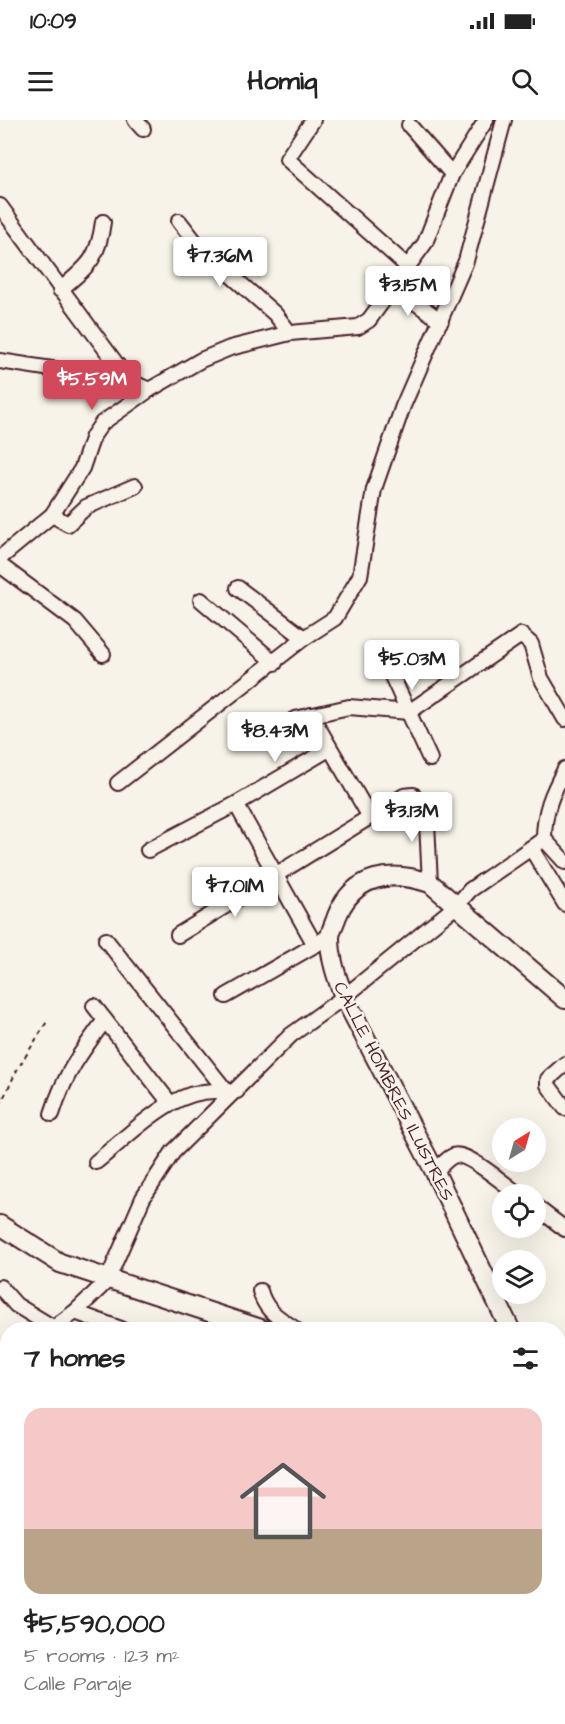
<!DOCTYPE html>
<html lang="en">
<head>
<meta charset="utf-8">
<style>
  body { margin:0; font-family:"Architects Daughter",sans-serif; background:#f6f6f6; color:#222; height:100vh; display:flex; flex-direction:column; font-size:22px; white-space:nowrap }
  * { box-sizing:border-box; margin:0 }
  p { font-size:20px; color:#767676 }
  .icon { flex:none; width:33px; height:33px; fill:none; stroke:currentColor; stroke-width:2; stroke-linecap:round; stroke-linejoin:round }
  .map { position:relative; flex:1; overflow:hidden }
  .panel { position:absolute; left:0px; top:1202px; width:566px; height:404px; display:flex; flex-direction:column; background:#fff; border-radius:24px 24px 0 0; box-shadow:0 6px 24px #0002 }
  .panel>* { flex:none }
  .needle { width:39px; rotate:37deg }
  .controls { position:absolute; left:492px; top:998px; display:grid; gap:12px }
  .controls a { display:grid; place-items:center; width:54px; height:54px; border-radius:50%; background:#fff; box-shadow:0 6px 24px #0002; font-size:30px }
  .price { position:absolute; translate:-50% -51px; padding:0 14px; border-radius:6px; background:#fff; color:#222; font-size:20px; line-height:39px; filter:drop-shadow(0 2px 3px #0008) }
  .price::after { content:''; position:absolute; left:50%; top:36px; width:18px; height:14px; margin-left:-9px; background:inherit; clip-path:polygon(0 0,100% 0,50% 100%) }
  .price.on { background:#d1495b; color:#fff }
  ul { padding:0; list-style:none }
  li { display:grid; align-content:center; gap:12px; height:318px; padding:0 24px }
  li span { display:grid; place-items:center; height:186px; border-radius:18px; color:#555 }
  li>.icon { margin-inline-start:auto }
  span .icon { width:108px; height:108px; fill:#fffc; stroke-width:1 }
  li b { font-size:26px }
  h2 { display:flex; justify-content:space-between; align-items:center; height:72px; padding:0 24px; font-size:26px }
  .status { display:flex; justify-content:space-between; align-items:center; height:42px; padding:0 30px; background:#fff; direction:ltr }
  .status svg { height:16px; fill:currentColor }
  header { display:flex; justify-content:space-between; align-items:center; height:78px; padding:0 24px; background:#fff; font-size:27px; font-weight:700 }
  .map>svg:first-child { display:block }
</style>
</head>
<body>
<div class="status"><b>10:09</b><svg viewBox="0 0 49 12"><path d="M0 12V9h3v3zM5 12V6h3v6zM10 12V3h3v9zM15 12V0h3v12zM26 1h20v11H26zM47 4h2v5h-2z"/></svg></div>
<header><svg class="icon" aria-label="menu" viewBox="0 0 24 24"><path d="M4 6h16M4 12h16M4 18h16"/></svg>Homiq<svg class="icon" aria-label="search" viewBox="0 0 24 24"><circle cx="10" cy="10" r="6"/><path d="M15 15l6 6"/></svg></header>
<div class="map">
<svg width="565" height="1604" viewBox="0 0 565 1604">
  <rect width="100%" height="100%" fill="#f7f3e8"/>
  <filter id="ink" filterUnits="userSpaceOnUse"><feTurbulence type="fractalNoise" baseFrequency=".0167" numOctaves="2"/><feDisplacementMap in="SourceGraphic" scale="12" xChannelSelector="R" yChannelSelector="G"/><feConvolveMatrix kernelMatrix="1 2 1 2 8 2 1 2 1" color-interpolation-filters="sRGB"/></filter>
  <g filter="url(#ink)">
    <!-- green -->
    <g fill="#c4d98e" stroke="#877c5c" stroke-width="1.5">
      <polygon points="565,1336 565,1604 0,1604 0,1561 6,1567 7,1565 8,1598 558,1598 558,1338"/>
      <polygon points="0,1427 8,1440 7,1535 0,1549"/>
    </g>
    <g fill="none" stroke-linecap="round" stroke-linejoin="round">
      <!-- minor casing -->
      <g stroke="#4a1f2b" stroke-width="18">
        <g id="minor">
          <polyline points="135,0 143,9"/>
          <polyline points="313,0 287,39 408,147"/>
          <polyline points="409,5 452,54"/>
          <polyline points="0,86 129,261"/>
          <polyline points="179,101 200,128 275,194 290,213"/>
          <polyline points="394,167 441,201"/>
          <path d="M60 170C88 146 98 140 103 102"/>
          <polyline points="0,241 129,261 149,270"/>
          <polyline points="52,395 68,404 86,387 135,366"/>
          <polyline points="0,438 52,395 82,348 93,316 102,303 149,270 201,240 230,228 290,213 358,207 369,200 425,123 452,54 486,0"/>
          <polyline points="0,445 75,501 103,534"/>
          <polyline points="238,468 304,518"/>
          <polyline points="201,480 275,543"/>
          <polyline points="392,556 430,639"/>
          <polyline points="311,595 370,697"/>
          <polyline points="295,599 349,587 409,592 521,515 531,524 541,558 565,599"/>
          <polyline points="118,663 304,518 335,498 360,456 374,369 403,286 466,141 504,0"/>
          <polyline points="236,684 315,825 329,816"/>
          <polyline points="544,719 565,742"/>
          <polyline points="531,728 565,784"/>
          <polyline points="148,730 236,684 329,629"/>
          <polyline points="178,815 404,676 413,675 427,703 430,763"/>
          <polyline points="106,820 227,972 237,971"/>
          <polyline points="226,876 315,825"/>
          <polyline points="94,886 170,983"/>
          <polyline points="565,944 548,959 548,965 565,988"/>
          <path d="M52 994C64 955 81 932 105 900"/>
          <path d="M96 1042C133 1013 175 963 227 972"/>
          <path d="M435 1052C440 1047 446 1039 453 1036 464 1029 507 1066 518 1074"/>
          <polyline points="536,1087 565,1109"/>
          <polyline points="0,1167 16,1185 54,1208"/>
          <path d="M260 1171C266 1192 278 1197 295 1209"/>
          <polyline points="75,1192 121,1209"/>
          <path d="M52 1209 75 1192 107 1161 143 1078 173 1032 291 915 344 877 456 786 470 770 544 719C544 691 552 673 565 649"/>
          <polyline points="0,1243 8,1238"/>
          <polyline points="0,1412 8,1421"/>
        </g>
      </g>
      <!-- major casing -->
      <g stroke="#4a1f2b" stroke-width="22">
        <g id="major">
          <polyline points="0,1105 60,1143 261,1209"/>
          <path d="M510 1209 435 1052 344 877C337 858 330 839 330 818 330 811 335 803 337 796 354 754 391 750 430 763L565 879"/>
          <polyline points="558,1305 565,1310"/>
          <polyline points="558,1338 565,1336"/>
        </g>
      </g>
      <!-- path -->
      <polyline stroke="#4a1f2b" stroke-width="2" stroke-dasharray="4.5 4.5" stroke-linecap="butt" points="0,985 17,950 48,900"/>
      <!-- minor -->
      <use href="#minor" stroke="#f7f3e8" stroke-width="14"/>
      <!-- major -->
      <use href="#major" stroke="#f7f3e8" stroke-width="18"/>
    </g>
  </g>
  <g text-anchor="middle" stroke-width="5" stroke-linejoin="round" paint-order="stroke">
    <!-- street labels -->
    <g font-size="18" fill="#4a1f2b" stroke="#f7f3e8">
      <text transform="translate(394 971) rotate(63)" y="6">CALLE HOMBRES ILUSTRES</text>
    </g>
  </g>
</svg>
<div class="controls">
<a><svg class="needle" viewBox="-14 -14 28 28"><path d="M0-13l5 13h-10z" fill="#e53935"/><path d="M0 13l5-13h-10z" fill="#767676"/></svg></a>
<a><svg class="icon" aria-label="locate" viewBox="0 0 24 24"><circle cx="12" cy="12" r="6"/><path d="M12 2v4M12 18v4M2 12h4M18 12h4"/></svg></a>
<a><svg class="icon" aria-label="layers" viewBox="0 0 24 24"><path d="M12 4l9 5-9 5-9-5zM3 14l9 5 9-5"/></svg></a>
</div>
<b class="price" style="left:220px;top:168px">$7.36M</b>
<b class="price" style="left:408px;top:197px">$3.15M</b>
<b class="price on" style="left:92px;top:291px">$5.59M</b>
<b class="price" style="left:412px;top:571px">$5.03M</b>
<b class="price" style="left:275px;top:643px">$8.43M</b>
<b class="price" style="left:412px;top:723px">$3.13M</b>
<b class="price" style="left:235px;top:798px">$7.01M</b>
<section class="panel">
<h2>7 homes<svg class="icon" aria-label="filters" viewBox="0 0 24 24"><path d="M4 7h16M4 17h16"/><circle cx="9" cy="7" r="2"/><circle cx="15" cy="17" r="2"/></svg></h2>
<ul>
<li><span style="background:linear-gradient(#f6c9c9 65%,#b9a48a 0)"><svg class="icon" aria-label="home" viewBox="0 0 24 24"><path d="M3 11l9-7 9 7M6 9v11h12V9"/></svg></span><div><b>$5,590,000</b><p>5 rooms · 123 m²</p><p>Calle Paraje</p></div></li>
</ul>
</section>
</div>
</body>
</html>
